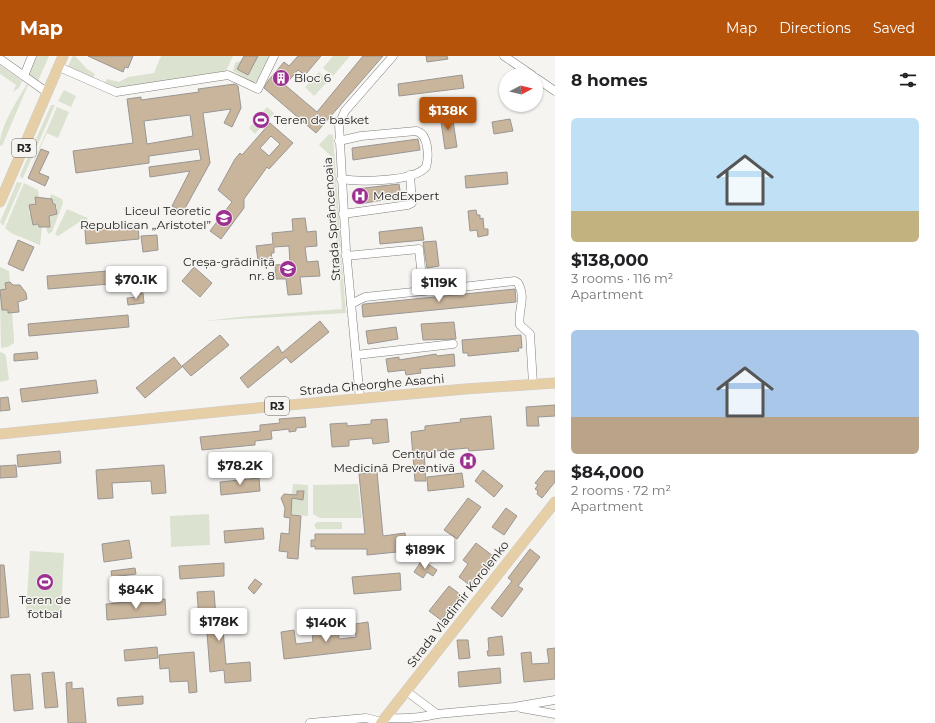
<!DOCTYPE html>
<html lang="en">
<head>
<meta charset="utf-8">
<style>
  body { margin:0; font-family:Montserrat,sans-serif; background:#f6f6f6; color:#202124; height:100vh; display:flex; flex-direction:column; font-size:15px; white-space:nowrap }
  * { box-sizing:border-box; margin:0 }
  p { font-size:13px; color:#757577 }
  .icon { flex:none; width:22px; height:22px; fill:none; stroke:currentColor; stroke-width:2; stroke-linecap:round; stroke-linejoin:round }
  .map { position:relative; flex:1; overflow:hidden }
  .panel { display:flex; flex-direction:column; background:#fff; width:380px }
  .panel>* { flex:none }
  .needle { width:26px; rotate:83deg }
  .fabs { position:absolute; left:499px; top:12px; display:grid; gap:8px }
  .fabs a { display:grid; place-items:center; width:44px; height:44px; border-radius:50%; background:#fff; box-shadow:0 1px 3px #0004; font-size:20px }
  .price { position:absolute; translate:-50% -34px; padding:0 9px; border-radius:4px; background:#fff; color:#222; font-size:13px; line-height:26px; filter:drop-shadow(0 1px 2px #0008) }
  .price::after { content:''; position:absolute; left:50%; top:24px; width:12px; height:9px; margin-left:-6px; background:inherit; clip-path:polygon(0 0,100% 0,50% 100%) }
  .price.current { background:#b45309; color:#fff }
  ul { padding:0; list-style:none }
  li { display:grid; align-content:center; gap:8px; height:212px; padding:0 16px }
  li span { display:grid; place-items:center; height:124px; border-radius:6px; color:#555 }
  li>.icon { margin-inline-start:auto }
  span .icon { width:72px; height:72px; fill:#fffc; stroke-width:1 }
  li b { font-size:17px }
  h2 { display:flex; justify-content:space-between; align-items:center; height:48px; padding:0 16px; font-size:17px }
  header { display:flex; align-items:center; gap:24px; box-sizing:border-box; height:56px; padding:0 20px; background:#b45309; color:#fff }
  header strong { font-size:19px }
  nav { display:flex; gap:22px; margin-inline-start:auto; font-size:14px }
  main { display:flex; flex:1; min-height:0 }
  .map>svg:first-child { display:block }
</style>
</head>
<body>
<header>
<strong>Map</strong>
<nav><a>Map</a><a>Directions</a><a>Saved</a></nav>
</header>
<main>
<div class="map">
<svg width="555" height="667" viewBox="0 0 555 667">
  <rect width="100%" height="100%" fill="#f6f4f1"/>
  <!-- green -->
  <g fill="#dbe2cf">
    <polygon points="37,0 49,0 38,25 27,18 31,7 34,6"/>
    <polygon points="73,0 75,0 87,13 95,18 93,23 69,12 68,10"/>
    <polygon points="161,0 233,0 225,17 118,34 104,28 107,23 119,26 128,21 154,17"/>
    <polygon points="258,0 270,0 258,25 254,27 233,15 235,7 242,4 248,19"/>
    <polygon points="333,0 350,0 333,20 323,12"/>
    <polygon points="0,9 22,25 19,32 13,36 16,29 0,18"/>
    <polygon points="319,16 328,25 314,40 305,31"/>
    <path d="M27 28 28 29 2 90 0 89C0 70 17 45 27 28Z"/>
    <polygon points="64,34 76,40 71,51 58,45"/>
    <polygon points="51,49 55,49 23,122 21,122 20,119"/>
    <polygon points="57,51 69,56 58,82 47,77 26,122"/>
    <polygon points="267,51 274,57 255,78 249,72"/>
    <polygon points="329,78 333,79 341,191 337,192 333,136 332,101 319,89"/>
    <polygon points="17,126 22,127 3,170 0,166"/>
    <polygon points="24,127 38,134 39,141 37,141 37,149 30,149 29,158 34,157 33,168 42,171 40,189 11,177 5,172"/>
    <polygon points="51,138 62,143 63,147 52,176 48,178 46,171 49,171 48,160 57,157 57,151 49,144"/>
    <polygon points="67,153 88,162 87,164 81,165 58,180 55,178"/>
    <polygon points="338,198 341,198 346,257 205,265 238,261 342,253"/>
    <polygon points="0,211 9,215 10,226 5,228 6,234 0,234"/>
    <polygon points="3,242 2,253 8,254 8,257 12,256 14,283 14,287 8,291 1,292 0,243"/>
    <polygon points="0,296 5,298 6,301 9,324 0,326"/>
    <polygon points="293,428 308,429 308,460 290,459"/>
    <polygon points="358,428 362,462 320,462 313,458 313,429"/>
    <polygon points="209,458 210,489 171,491 170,460"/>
    <polygon points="317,466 342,466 342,473 316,473 314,469"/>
    <polygon points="30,495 64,497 61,558 26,556"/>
  </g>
  <!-- building -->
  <g fill="#c9b49c" stroke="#999794" fill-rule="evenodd">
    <polygon points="88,0 133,0 128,12 125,11 123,16"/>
    <polygon points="244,0 258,0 248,19 237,13"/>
    <polygon points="298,0 321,0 305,19 298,14 285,29 317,56 363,0 383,0 316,77 264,32 268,25 284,6 289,10"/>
    <polygon points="426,0 447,0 448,3 427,6"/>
    <polygon points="462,19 464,32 399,40 398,28"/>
    <path d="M235 28 238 30 241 52 232 71 224 67 231 53 203 57 210 107 183 156 172 150 190 115 150 121 149 111 201 104 199 93 149 100V107L76 117 73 95 133 87 127 43 141 41V44L199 36 198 33ZM190 59 193 80 147 88 144 65Z"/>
    <polygon points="452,58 457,91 445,93 440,59"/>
    <polygon points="510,63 513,75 494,78 492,66"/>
    <path d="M270 67 293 87 269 113 267 111 244 143V152L221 183 210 175 232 146 218 134 235 103 240 97 242 99ZM271 80 280 88 269 100 260 92Z"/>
    <polygon points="418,83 420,94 353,104 352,92"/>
    <polygon points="41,93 49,96 39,117 49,121 45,130 28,122"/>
    <polygon points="507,116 508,128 466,132 465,120"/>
    <polygon points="399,128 401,141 359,148 356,133"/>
    <polygon points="35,141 52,143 53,148 55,148 57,158 49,160 50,171 39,171 38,168 33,169 29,149 36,148"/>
    <polygon points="476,154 477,159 480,159 480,163 483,162 484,173 488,173 488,179 478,181 477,174 470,175 468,155"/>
    <polygon points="305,162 307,176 316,175 317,190 305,191 307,206 318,205 320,220 300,221 302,238 288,239 286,223 276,223 275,209 290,208 289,190 274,191 274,197 271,197 272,202 258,204 256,190 273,188 272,177 293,175 292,163"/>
    <polygon points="138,169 139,183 86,188 85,174"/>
    <polygon points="422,171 424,184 380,188 379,176"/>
    <polygon points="157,179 158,194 143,196 141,180"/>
    <polygon points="18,184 34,191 23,215 8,208"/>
    <polygon points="436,185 439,210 427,212 423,186"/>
    <polygon points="194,211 212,227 200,241 182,225"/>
    <polygon points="144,212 146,225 48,233 47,220"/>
    <polygon points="10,226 13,229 20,229 26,237 27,243 18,246 19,256 8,257 8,254 2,254 0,234 6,233 5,227"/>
    <polygon points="515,233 516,246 363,261 362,249 364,248"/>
    <polygon points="137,237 143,237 144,247 128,249 127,242 138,241"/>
    <polygon points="128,259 129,271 29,280 28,268"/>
    <polygon points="320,265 329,276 291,307 286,301 248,332 240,322 278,290 282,297"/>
    <polygon points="454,266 456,283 423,284 421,268"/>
    <polygon points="396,271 398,283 368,288 366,275"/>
    <polygon points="220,279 229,289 191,320 182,310"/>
    <polygon points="521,279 522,292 518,292 519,295 468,300 468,297 463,297 462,284"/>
    <polygon points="37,296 38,303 14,305 14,298"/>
    <polygon points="436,298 437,300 454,298 455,310 420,313 421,317 406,319 405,314 388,316 386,303 399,301 399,304"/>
    <polygon points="174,301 182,311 145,342 136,332"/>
    <polygon points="96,324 98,337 22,346 20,333"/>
    <polygon points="8,341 10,354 0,355 0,342"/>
    <polygon points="555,349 555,360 538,361 539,370 527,370 526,351"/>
    <polygon points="491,360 494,393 469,395 468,392 424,396 426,425 415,425 411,376 425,374 425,370 461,366 460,363"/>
    <polygon points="305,361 306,371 296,372 296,375 289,376 289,373 271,375 272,383 255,385 255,389 202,394 200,381 260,375 260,369 280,367 279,363"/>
    <polygon points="387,363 389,386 373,388 372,382 349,384 349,390 332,391 330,368 347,367 347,370 371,368 371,364"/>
    <polygon points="60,395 61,407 18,411 17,399"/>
    <polygon points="16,409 17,421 0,422 0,410"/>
    <polygon points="164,409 166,437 152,438 151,425 112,427 113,442 98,443 96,414"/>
    <polygon points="483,414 503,430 494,441 475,425"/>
    <polygon points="545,415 555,415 555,426 542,442 537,438 538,435 535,433 538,429 535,427"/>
    <polygon points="377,416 383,480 405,477 407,495 367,499 367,493 315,493 315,490 311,491 311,484 315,484 315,478 365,478 359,418"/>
    <polygon points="462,417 464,431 428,435 427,421"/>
    <polygon points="259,422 260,435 221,439 220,426"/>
    <polygon points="297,435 304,435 303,444 292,442 291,459 301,460 298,503 287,502 288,496 279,495 281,477 289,478 290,462 284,461 285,452 281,442 284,438 297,439"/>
    <polygon points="468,442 481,451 457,483 444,474"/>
    <polygon points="506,452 517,460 504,479 492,471"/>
    <polygon points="263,472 264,483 225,487 224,475"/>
    <polygon points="129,484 132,502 104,506 102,488"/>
    <polygon points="476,487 493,500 471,530 459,521 468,508 463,504"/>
    <polygon points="530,493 540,501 518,530 523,533 502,561 491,552 512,525 508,522"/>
    <polygon points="422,504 437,514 433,520 427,516 423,522 414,516"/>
    <polygon points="224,507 224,520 180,523 179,510"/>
    <polygon points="0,509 4,509 9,561 0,562"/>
    <polygon points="135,512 136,518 112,521 111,515"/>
    <polygon points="400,517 401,534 354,538 352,521"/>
    <polygon points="255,523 262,528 254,538 248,532"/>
    <polygon points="449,530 461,539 441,564 429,555"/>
    <polygon points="214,535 216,562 222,562 226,608 250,606 251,625 225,627 224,614 210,616 206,564 199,564 197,536"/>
    <polygon points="165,543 166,559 107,564 106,548"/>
    <polygon points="368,566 371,593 284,603 281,576 294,574 296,588 313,586 312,576 338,574 339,583 356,581 355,568"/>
    <polygon points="502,580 504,599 488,600 487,595 489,595 488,582"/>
    <polygon points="457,584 468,584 470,602 459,603"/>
    <polygon points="157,591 158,602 125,605 124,594"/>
    <polygon points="555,592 555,623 524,626 521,597 531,596 532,608 549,607 547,593"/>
    <polygon points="194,596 197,636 189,637 188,625 170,626 169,612 160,613 159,599"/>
    <polygon points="500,612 501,627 459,631 458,616"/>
    <polygon points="54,616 58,651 45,652 42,617"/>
    <polygon points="30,618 33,653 14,655 11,619"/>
    <polygon points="72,626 72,633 83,632 86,667 68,667 66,627"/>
    <polygon points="143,640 143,648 118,650 117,642"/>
  </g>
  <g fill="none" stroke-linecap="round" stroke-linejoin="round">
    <!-- minor casing -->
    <g stroke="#807e7b" stroke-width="9">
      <g id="minor">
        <polyline points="504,0 532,19"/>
        <polyline points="0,3 48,37"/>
        <polyline points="59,11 116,36 228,19 258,33 274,0"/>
        <polyline points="24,20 32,0"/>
        <polyline points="536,22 555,35"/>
        <path d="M339 85 361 80 416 75C429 78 429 101 426 111 414 126 359 126 341 123"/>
        <polyline points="343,158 408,149 412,147 410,119"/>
        <polyline points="346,200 419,193 421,212"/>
        <path d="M452 223 453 232 515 225 518 227C527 243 517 255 520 269L530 278 533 328"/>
        <polyline points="351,248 365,241 433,234"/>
        <polyline points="356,299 453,288"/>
        <polyline points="360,343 346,194 339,68 345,55 393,0"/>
        <polyline points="406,635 437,658"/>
        <polyline points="521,652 555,658"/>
        <path d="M385 662C403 663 420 662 437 658L514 651 555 644"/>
        <polyline points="310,667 366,662 382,666"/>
      </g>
    </g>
    <!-- major casing -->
    <g stroke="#cecece" stroke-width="11">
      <g id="major">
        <polyline points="0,146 63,0"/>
        <polyline points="0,378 236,354 465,333 555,327"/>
        <polyline points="381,667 555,446"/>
      </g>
    </g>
    <!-- minor -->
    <use href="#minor" stroke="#fff" stroke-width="8"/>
    <!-- major -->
    <use href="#major" stroke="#e6cea6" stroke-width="10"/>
  </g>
  <!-- icons -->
  <defs>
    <g id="building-disc" transform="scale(0.9)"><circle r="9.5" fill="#9c2f90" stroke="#f6f4f1"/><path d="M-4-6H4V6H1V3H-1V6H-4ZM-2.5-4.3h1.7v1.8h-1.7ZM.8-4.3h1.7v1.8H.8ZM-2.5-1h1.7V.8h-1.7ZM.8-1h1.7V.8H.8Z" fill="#fff"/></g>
    <g id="stadium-disc" transform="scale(0.9)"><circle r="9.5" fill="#9c2f90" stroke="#f6f4f1"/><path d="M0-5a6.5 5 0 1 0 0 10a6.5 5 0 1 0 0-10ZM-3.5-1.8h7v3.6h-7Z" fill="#fff"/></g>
    <g id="hospital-disc" transform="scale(0.9)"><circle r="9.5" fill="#9c2f90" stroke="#f6f4f1"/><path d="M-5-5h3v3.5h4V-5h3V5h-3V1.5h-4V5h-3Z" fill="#fff"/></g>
    <g id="school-disc" transform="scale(0.9)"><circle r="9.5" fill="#9c2f90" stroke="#f6f4f1"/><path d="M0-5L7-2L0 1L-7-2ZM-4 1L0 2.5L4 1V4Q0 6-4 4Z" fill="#fff"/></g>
  </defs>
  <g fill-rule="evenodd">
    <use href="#building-disc" x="281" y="22"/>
    <use href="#stadium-disc" x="261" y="64"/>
    <use href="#hospital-disc" x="360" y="140"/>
    <use href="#school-disc" x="224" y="162"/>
    <use href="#school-disc" x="288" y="213"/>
    <use href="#hospital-disc" x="468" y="405"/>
    <use href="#stadium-disc" x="45" y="526"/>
  </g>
  <g text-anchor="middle" stroke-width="3" stroke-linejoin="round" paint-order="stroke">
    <!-- shield labels -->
    <g fill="#f6f4f1" stroke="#62605f" stroke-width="1">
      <rect x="12" y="83" width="24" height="18" rx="3"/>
      <rect x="265" y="341" width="24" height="18" rx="3"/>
    </g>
    <g font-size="11" font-weight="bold" fill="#222120">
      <text x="24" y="96">R3</text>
      <text x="277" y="354">R3</text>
    </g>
    <!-- poi labels -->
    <g font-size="12" fill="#222120" stroke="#f6f4f1" text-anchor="start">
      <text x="294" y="26">Bloc 6</text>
      <text x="274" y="68">Teren de basket</text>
      <text x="373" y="144">MedExpert</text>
      <text x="211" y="159" text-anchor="end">Liceul Teoretic<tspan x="211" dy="14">Republican „Aristotel”</tspan></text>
      <text x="275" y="210" text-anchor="end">Creșa-grădiniță<tspan x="275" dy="14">nr. 8</tspan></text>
      <text x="455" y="402" text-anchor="end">Centrul de<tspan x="455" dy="14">Medicină Preventivă</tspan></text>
      <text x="45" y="548" text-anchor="middle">Teren de<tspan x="45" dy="14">fotbal</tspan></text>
    </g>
    <!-- street labels -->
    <g font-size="12" fill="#222120" stroke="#f6f4f1">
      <text transform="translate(332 163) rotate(-94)" y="4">Strada Sprâncenoaia</text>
      <text transform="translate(372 329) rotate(-5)" y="4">Strada Gheorghe Asachi</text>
      <text transform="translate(458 548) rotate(-52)" y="4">Strada Vladimir Korolenko</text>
    </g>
  </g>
</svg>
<div class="fabs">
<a><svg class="needle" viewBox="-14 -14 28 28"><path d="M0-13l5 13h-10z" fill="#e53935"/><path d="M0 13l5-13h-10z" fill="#757577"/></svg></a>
</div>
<b class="price current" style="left:448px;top:75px">$138K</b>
<b class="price" style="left:136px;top:244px">$70.1K</b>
<b class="price" style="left:439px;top:247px">$119K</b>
<b class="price" style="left:240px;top:430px">$78.2K</b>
<b class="price" style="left:425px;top:514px">$189K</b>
<b class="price" style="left:136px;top:554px">$84K</b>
<b class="price" style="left:219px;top:586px">$178K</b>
<b class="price" style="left:326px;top:587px">$140K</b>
</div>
<section class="panel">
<h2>8 homes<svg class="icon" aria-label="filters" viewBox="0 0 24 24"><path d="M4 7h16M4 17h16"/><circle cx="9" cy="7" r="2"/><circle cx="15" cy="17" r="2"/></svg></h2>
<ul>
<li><span style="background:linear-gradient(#bfe0f5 75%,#c2b280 0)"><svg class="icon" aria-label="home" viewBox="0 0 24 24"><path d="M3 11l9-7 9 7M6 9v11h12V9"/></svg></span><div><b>$138,000</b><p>3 rooms · 116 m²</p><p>Apartment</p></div></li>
<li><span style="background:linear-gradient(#a9c7e8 70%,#b9a48a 0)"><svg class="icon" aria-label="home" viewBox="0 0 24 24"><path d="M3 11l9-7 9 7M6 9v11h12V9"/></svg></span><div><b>$84,000</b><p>2 rooms · 72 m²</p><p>Apartment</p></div></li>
</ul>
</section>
</main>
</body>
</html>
